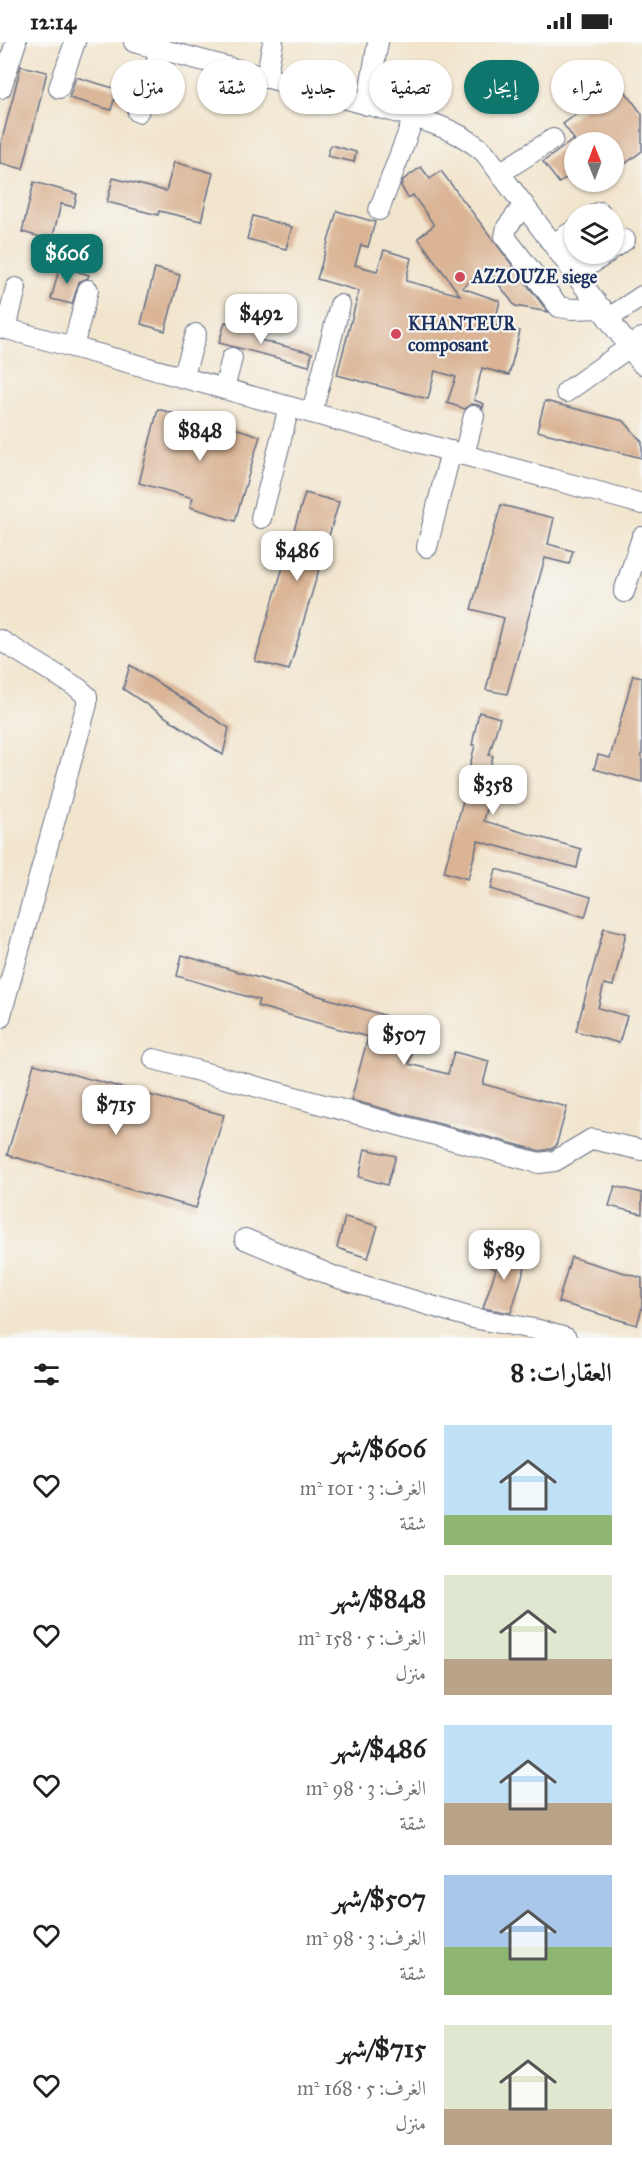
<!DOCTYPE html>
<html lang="ar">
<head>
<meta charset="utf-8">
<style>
  body { margin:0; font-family:"IM FELL Great Primer",Amiri,serif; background:#f6f6f6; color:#222; direction:rtl; height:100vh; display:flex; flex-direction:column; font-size:22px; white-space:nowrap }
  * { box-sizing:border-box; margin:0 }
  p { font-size:20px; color:#767676 }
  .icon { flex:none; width:33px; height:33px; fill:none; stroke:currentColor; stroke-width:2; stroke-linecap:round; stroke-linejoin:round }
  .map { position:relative; height:1296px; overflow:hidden; direction:ltr }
  .drawer { display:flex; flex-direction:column; background:#fff; flex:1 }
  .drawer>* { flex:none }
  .guide { position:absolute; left:18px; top:18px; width:606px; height:54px; direction:rtl; display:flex; gap:12px }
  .needle { width:39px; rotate:359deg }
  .buttons { position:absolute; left:564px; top:90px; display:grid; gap:12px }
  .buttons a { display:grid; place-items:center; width:60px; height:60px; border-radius:50%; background:#fff; box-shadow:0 2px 4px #0004; font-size:30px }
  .price { position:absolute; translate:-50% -51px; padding:0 14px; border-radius:12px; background:#fff; color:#222; font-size:20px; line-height:39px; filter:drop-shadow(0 2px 3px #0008) }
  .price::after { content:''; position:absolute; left:50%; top:36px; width:18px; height:14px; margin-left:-9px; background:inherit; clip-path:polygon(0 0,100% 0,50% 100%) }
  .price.active { background:#0f766e; color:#fff }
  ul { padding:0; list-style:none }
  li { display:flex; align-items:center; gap:18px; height:150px; padding:0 30px }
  li span { display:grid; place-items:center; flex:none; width:168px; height:120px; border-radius:0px; color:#555 }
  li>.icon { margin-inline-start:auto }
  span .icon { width:72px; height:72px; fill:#fffc; stroke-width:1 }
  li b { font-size:26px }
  h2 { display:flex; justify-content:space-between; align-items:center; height:72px; padding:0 30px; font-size:26px }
  .chip { padding:0 21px; border-radius:27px; background:#fff; box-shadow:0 2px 4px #0004; font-size:21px; line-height:54px }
  .chip.active { background:#0f766e; color:#fff }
  .status { display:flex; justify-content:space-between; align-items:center; height:42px; padding:0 30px; background:#fff; direction:ltr }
  .status svg { height:16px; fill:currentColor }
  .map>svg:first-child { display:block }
</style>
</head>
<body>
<div class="status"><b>12:14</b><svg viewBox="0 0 49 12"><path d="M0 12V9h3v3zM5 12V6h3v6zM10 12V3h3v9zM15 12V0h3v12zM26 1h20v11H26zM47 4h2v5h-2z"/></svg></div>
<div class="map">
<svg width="642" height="1296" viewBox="0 0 642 1296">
  <rect width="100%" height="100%" fill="#f6f6f2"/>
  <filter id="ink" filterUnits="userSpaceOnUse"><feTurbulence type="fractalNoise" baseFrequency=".0167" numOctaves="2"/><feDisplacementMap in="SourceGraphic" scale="12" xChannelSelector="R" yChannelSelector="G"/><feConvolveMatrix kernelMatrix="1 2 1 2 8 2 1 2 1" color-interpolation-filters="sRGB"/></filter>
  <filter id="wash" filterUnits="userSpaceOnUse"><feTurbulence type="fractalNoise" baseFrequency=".008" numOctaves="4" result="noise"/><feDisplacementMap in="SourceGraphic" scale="24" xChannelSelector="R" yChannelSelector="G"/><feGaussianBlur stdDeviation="1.35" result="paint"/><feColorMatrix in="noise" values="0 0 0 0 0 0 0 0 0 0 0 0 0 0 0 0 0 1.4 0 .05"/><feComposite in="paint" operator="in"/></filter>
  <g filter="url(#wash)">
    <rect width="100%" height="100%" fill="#f2e5ce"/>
    <g id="blocks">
      <!-- building -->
      <g fill="#dab494">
        <polygon points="21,24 47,30 23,127 0,121 0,105"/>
        <polygon points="76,35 127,50 124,61 114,58 111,68 69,56"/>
        <polygon points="619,41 642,72 642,109 614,130 614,100 576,100 574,98 574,130 559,141 543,120 574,97 563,82"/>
        <polygon points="331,103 356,110 354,120 327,114"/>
        <polygon points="174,120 213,131 201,179 159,169 158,173 107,160 113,136 166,149"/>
        <polygon points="421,125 430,137 441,129 548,270 515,264 486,225 462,246 500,259 494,283 520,289 509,333 482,326 474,358 484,362 483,366 478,363 471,362 465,367 447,361 456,335 435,329 428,357 337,333 359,249 317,237 337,169 375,180 368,205 361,203 355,223 377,229 384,208 411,216 406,239 460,253 418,196 434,183 413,153 408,156 401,144 403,138"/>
        <polygon points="34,140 77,152 74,165 61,162 52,198 22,190"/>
        <polygon points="253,174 292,185 286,207 247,197"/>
        <polygon points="60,224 89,233 88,236 79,240 72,262 51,257"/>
        <polygon points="155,226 180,233 165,289 141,282"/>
        <polygon points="225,280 262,290 260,298 312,311 309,324 219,301"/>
        <polygon points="545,359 624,379 642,400 642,416 537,389"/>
        <polygon points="158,367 214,383 215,380 260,394 235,479 190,465 193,456 139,441"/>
        <polygon points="305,451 339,460 289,628 255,619"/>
        <polygon points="501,463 554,476 548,502 573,509 569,522 545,516 507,652 486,648 504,576 471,567"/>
        <polygon points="130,623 229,686 223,713 123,647"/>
        <polygon points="633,633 642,635 642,740 594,727 598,713 610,716"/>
        <polygon points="479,670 500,676 489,713 493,714 484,751 490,753 484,779 581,807 577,826 478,799 468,837 444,830 468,740 466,739 475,703 472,703"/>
        <polygon points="496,827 591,855 585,875 491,847"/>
        <polygon points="604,886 626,891 613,944 604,942 598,966 627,974 619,1001 576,989"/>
        <polygon points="182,913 420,984 409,1022 448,1032 454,1010 489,1019 483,1042 567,1065 556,1104 551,1107 540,1109 351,1058 368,995 257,964 259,958 177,934"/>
        <polygon points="34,1022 224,1073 196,1166 7,1113"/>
        <polygon points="365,1107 396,1114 387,1143 359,1135"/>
        <polygon points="615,1144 642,1151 642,1172 609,1164"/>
        <polygon points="345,1175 378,1184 368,1216 337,1206"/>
        <polygon points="493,1207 527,1218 511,1271 483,1266 496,1227 487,1224"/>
        <polygon points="571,1215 642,1236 642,1266 637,1283 558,1260"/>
      </g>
    </g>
  </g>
  <g filter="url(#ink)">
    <use href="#blocks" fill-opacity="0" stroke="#666f85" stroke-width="1.5"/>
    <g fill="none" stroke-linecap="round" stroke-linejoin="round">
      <!-- minor casing -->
      <g stroke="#666f85" stroke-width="22">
        <g id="minor">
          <path d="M134 0 414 75C441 84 464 92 485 111L642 322"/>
          <polyline points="266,36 273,0"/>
          <polyline points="1,46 16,0"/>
          <polyline points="59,46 75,0"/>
          <polyline points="367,63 378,0"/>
          <polyline points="138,70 161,7"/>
          <polyline points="500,131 553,97"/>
          <polyline points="524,163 507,185 505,195 559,265 572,267 602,266"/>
          <polyline points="379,168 414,75"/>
          <polyline points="596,172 600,170"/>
          <polyline points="554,202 574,188"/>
          <polyline points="614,206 625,198"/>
          <polyline points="576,232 606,212"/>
          <polyline points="609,276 642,254"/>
          <polyline points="0,285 642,462"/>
          <polyline points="6,287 16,246"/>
          <polyline points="73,305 88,248"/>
          <polyline points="183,336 196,292"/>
          <polyline points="224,347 232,316"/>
          <polyline points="566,350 642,296"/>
          <polyline points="312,371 340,263"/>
          <polyline points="464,413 474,374"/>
          <polyline points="261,476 289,365"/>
          <polyline points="427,505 451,409"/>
          <polyline points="624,550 642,495"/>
          <polyline points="0,598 78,646 87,654 87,662 0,976"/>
          <polyline points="154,1017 539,1121 555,1119 592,1097 642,1108"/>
          <polyline points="245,1197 335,1235 472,1276 539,1288 566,1296"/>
        </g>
      </g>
      <!-- minor -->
      <use href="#minor" stroke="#fff" stroke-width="20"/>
    </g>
  </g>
  <!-- markers -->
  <g fill="#d1495b" stroke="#f6f6f2" stroke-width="2">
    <circle cx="460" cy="235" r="6"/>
    <circle cx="396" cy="292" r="6"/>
  </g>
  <g text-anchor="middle" stroke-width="4.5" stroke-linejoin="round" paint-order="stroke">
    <!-- poi labels -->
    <g font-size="18" font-weight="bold" fill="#1b2f5e" stroke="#f6f6f2" text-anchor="start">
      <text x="472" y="241">AZZOUZE siege</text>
      <text x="408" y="288">KHANTEUR<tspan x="408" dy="21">composant</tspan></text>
    </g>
  </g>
</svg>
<div class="buttons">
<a><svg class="needle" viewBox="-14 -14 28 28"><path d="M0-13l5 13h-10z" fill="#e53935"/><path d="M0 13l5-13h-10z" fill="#767676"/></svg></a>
<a><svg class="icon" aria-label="layers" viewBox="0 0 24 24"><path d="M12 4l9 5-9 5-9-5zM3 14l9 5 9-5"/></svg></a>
</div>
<b class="price active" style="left:67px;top:243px">$606</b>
<b class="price" style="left:261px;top:303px">$492</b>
<b class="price" style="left:200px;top:420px">$848</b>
<b class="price" style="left:297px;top:540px">$486</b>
<b class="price" style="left:493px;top:774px">$358</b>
<b class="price" style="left:404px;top:1024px">$507</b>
<b class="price" style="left:116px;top:1094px">$715</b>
<b class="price" style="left:504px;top:1239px">$589</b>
<div class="guide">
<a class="chip">شراء</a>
<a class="chip active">إيجار</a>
<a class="chip">تصفية</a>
<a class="chip">جديد</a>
<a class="chip">شقة</a>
<a class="chip">منزل</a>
</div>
</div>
<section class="drawer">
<h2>العقارات: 8<svg class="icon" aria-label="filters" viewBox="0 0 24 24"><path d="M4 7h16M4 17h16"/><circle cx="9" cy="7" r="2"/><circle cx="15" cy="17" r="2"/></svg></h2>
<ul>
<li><span style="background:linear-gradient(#bfe0f5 75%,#8fb573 0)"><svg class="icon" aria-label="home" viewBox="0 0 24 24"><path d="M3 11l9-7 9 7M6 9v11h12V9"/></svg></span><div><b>$606/شهر</b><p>الغرف: 3 · 101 m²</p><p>شقة</p></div><svg class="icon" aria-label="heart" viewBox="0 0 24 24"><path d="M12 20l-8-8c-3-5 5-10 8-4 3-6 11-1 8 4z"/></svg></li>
<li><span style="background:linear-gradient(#dfe7d0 70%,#b9a48a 0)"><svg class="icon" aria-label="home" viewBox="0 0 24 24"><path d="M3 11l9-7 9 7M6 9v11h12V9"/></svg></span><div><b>$848/شهر</b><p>الغرف: 5 · 158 m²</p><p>منزل</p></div><svg class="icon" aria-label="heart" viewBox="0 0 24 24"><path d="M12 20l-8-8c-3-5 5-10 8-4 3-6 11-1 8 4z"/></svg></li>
<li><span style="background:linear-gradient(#bfe0f5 65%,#b9a48a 0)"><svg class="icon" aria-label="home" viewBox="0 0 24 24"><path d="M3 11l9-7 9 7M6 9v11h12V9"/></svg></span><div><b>$486/شهر</b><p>الغرف: 3 · 98 m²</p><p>شقة</p></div><svg class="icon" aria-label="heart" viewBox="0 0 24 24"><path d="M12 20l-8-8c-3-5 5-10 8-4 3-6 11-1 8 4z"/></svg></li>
<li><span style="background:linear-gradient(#a9c7e8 60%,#8fb573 0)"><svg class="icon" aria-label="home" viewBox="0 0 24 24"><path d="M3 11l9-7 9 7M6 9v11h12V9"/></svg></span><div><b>$507/شهر</b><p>الغرف: 3 · 98 m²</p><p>شقة</p></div><svg class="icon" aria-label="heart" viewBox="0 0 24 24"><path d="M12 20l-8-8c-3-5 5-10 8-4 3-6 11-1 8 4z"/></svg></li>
<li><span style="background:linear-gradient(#dfe7d0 70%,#b9a48a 0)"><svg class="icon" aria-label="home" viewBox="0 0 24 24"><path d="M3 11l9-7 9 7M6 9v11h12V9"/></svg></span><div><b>$715/شهر</b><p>الغرف: 5 · 168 m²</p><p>منزل</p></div><svg class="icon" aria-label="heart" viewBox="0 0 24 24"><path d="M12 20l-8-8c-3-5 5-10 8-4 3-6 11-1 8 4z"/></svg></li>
</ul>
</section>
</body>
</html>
